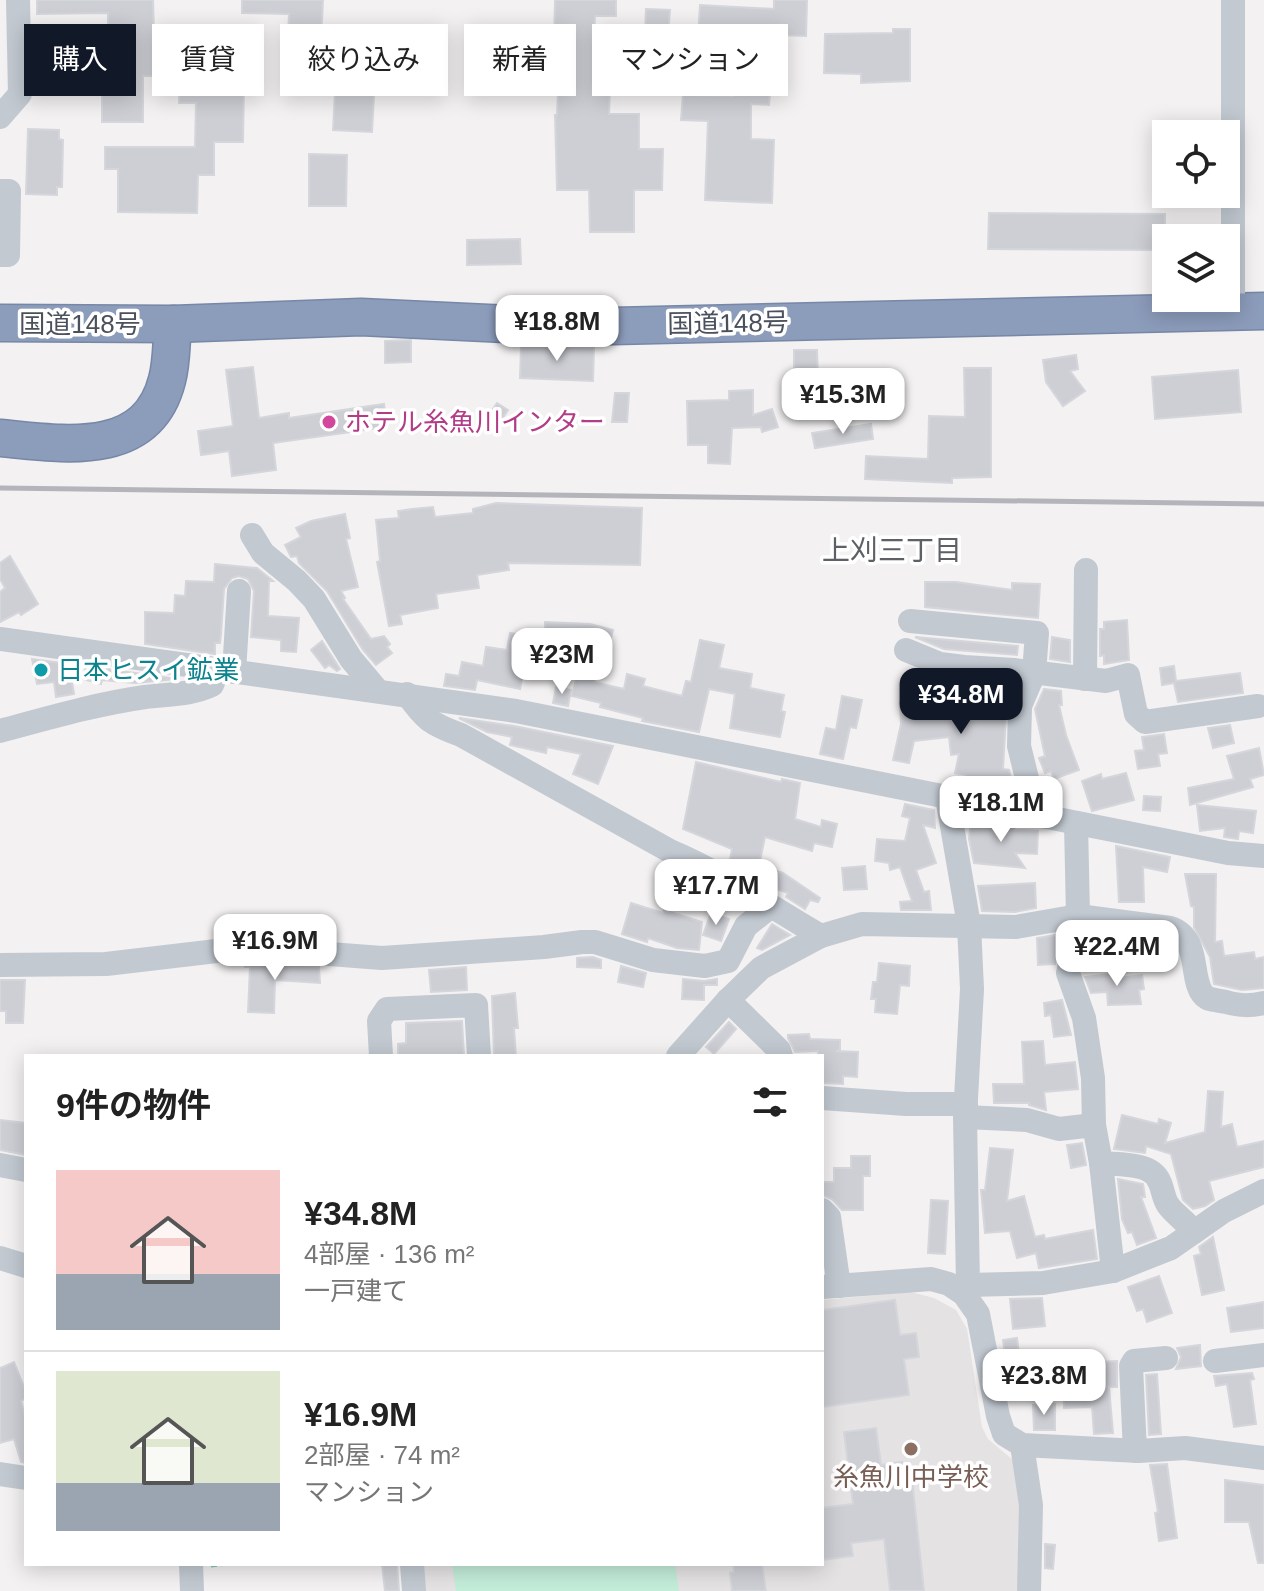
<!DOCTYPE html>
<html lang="ja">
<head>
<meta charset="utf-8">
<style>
  body { margin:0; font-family:Arial,"Noto Sans JP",sans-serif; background:#f6f6f6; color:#222; height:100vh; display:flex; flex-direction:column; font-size:30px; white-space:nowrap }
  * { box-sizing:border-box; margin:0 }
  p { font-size:26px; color:#767676 }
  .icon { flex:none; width:44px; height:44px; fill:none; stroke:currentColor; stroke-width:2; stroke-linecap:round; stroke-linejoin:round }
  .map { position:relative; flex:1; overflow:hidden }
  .drawer { position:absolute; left:24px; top:1054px; width:800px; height:512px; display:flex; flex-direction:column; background:#fff; border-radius:0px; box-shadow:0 4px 20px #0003 }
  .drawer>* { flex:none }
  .guide { position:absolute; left:24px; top:24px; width:800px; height:72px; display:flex; gap:16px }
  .tools { position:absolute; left:1152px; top:120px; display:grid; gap:16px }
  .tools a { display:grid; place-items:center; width:88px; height:88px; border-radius:0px; background:#fff; box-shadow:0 4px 20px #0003; font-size:40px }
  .price { position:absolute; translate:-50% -68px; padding:0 18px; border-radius:16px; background:#fff; color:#222; font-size:26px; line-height:52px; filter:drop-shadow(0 2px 4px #0008) }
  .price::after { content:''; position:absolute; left:50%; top:48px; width:24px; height:18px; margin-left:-12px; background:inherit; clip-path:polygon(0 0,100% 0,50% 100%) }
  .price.current { background:#111827; color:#fff }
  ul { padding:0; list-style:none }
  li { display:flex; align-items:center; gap:24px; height:200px; padding:0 32px }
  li+li { border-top:2px solid #e0e0e0 }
  li span { display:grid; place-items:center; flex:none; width:224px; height:160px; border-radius:0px; color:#555 }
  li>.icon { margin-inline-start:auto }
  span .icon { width:96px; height:96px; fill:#fffc; stroke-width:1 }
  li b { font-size:34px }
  h2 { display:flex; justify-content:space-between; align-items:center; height:96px; padding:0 32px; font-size:34px }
  .tag { padding:0 28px; border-radius:0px; background:#fff; box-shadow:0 4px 20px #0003; font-size:28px; line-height:72px }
  .tag.current { background:#111827; color:#fff }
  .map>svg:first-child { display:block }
</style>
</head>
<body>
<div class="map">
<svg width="1264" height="1591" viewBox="0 0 1264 1591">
  <rect width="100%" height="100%" fill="#f3f1f1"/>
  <!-- education -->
  <polygon fill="#e4e2e2" points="911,1292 934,1298 956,1310 967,1329 982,1427 988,1439 1013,1460 1024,1507 1022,1591 424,1591 420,1564 822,1564 822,1300"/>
  <!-- garden -->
  <polygon fill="#c3ecd9" points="452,1564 675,1564 679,1591 456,1591"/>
  <!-- building -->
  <g fill="#cecfd5" stroke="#d5d6db" stroke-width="2">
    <polygon points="37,0 153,0 154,32 162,32 162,61 205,62 214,80 244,82 243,142 214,142 214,175 198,175 197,213 118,212 118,169 105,169 105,147 195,147 196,103 179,103 180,76 143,76 143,122 102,122 102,84 108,84 108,13 37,14"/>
    <polygon points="242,0 323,0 320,61 287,59 289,14 242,13"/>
    <polygon points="555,0 616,0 616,16 595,16 593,65 611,66 609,114 639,114 639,149 663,149 662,190 634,190 634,232 590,232 589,190 557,190 555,115 557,115 560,42 554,42"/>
    <polygon points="774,0 807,0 806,36 775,35 775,61 780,61 779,92 770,92 769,105 751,104 751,139 774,140 772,203 705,200 708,121 681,120 683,95 640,93 641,76 674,77 675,64 695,65 693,95 733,96 734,50 703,48 704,38 698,38 700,5 774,9"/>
    <polygon points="646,9 670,10 668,35 645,33"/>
    <polygon points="893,29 910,29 910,81 861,83 861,74 824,73 825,34 893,33"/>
    <polygon points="336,74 375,76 372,132 333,130"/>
    <polygon points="28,129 59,130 59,139 63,140 62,187 57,187 57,195 26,194"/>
    <polygon points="309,154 347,155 346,206 309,206"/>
    <polygon points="989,213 1165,214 1165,250 988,249"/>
    <polygon points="520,239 521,264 467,265 467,240"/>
    <polygon points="411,340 411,362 385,363 385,341"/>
    <polygon points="521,346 594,347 593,381 520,378"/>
    <polygon points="794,350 817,350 818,378 794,378"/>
    <polygon points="1076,355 1078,369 1070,371 1085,391 1063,406 1046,382 1043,360"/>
    <polygon points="253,367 259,418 289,413 289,418 384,404 387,427 273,443 276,470 232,476 229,451 201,455 198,431 233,426 226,370"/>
    <polygon points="964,368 991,368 991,477 952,478 952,483 865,479 866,456 928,459 929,416 965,417"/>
    <polygon points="1238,370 1241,412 1155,419 1152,377"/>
    <polygon points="753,390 753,415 772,409 778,427 762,432 761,427 732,428 730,464 708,463 708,445 688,445 687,401 729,400 729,391"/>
    <polygon points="615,393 629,393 627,422 612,422"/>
    <polygon points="497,403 508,410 497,427 486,419"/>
    <polygon points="871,424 873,439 815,448 812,433"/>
    <polygon points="496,503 642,508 640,565 508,563 509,570 477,575 479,588 436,594 438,608 400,615 402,624 389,626 377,562 380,561 376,520 399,518 398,511 412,509 433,507 435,517 473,513 473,509"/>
    <polygon points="345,514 350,538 346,539 358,587 341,591 345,598 343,599 371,639 384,636 390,644 387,647 392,653 376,665 363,650 327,591 299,563 297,556 291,557 285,545 301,537 296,528 311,521"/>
    <polygon points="10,556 38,604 21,615 19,612 0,622 0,592 5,588 0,579 0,563"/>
    <polygon points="215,564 257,568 273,581 269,581 268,616 299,618 296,652 281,651 281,640 251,637 254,591 248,579 239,576 232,578 224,589 221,634 220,643 215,643 215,654 145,644 145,612 174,613 175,595 185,596 186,581 214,582"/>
    <polygon points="925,582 956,582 1012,590 1012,583 1040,584 1038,618 925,607"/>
    <polygon points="1127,620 1129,660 1104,664 1104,655 1100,656 1100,629 1104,629 1104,622"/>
    <polygon points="545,622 590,624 613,630 606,656 600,655 594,682 624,689 627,674 645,679 643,686 682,696 686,681 691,682 700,640 724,645 719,668 752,674 750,688 784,695 781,711 785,712 780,737 730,728 735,694 709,689 699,732 642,721 643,718 600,707 601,703 572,696 581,659 526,657 520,689 477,680 475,690 444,686 446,674 459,676 462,662 483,666 486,647 507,650 510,633 545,639"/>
    <polygon points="915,637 1018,646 1017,655 944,649"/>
    <polygon points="1052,637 1070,640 1070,662 1050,659"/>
    <polygon points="322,641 340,669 337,671 329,665 325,668 311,650"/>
    <polygon points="32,659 69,664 74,694 56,697 54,682 37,684"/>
    <polygon points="86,666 177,679 135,683 102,680 101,684 83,679"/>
    <polygon points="1174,666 1176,681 1240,673 1243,693 1178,702 1174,683 1162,685 1160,668"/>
    <polygon points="556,687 571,690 568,706 553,703"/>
    <polygon points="1044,689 1061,691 1062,705 1059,705 1066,735 1079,770 1054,779 1051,771 1045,773 1039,758 1045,756 1035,709"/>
    <polygon points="842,696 862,700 856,728 850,727 843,759 820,754 826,728 836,730"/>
    <polygon points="998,698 1007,699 1003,769 1009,770 1013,786 1012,793 964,782 966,775 955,773 959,754 951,755 949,737 914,741 909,763 893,760 901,724 900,703"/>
    <polygon points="459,718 514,726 613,746 598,784 573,774 581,754 547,747 546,753 510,745 512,737 487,732"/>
    <polygon points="1230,725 1234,743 1213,748 1208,728"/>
    <polygon points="1164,734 1167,753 1158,754 1160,766 1138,769 1135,751 1144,750 1142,737"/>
    <polygon points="1259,748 1264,775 1250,779 1253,787 1190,805 1188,788 1234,779 1227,756"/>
    <polygon points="696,762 781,782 782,779 800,783 795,819 821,827 822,820 837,824 832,847 814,843 812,851 765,837 757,875 744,872 729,864 732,849 683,829"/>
    <polygon points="1126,773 1134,800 1092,811 1082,781 1101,774 1102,779"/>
    <polygon points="1144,796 1161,797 1160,811 1143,810"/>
    <polygon points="905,804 934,810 935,828 923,825 936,863 916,870 924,892 929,891 931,910 901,910 900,902 912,901 900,867 890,870 889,863 875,861 877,839 905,841 910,818 902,816"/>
    <polygon points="1197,805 1256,811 1253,833 1239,831 1238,839 1224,837 1225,828 1200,831"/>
    <polygon points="971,821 1015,826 1014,830 1038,831 1037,854 1015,853 1025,868 974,863 969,839"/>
    <polygon points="1116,846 1170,857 1167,872 1143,867 1144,902 1119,902"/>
    <polygon points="865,866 867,889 844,890 842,868"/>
    <polygon points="770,869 783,873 820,898 818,902 810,900 805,909 786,897 788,893 765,885"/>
    <polygon points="1185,874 1216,874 1215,942 1222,941 1224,956 1254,952 1255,959 1264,957 1264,988 1242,990 1214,984 1210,957 1194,927 1194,907 1191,906"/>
    <polygon points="1035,883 1036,908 1015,912 982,911 978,886"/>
    <polygon points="631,903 663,913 664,910 702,922 699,950 677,948 648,938 647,942 622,934"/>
    <polygon points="711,913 729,919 721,941 703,935"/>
    <polygon points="772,924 790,935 762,950 757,948"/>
    <polygon points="1061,934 1055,964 1038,965 1037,938"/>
    <polygon points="1121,937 1165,943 1174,950 1176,962 1143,960 1144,951 1121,952"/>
    <polygon points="593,957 601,960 601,968 577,967 577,958"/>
    <polygon points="295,960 300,962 300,965 319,967 320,983 275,980 274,1013 248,1012 250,967 245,967 245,964"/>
    <polygon points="879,963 910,966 909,986 900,985 897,1014 875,1012 876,999 871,999 873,982 877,982"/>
    <polygon points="621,966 646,973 643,987 618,982"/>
    <polygon points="466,967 467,990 431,992 429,970"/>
    <polygon points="1118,973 1119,978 1142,975 1144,989 1139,990 1141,1004 1108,1005 1107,992 1091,993 1085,977"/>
    <polygon points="683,979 704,981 717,979 717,985 704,985 704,1000 682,999"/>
    <polygon points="0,980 25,980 23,1023 6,1023 6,1011 0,1011"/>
    <polygon points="515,993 518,1028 514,1028 516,1056 494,1056 492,996"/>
    <polygon points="1062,1000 1071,1035 1054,1037 1051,1015 1045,1016 1044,1003"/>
    <polygon points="462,1021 464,1056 398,1056 398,1044 406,1043 406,1023"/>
    <polygon points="729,1022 736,1029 714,1054 706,1047"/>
    <polygon points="809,1034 810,1039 840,1040 840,1050 836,1051 858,1052 857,1077 843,1076 843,1084 822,1083 822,1056 818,1056 818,1051 795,1052 788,1038 788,1035"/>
    <polygon points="1043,1041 1045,1065 1075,1062 1078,1089 1044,1092 1046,1110 1029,1105 1029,1103 994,1103 993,1084 1024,1084 1022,1042"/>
    <polygon points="1208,1091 1223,1092 1221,1127 1232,1124 1237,1147 1264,1141 1264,1167 1209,1181 1214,1200 1205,1206 1193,1209 1183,1200 1171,1154 1146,1146 1145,1153 1114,1149 1122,1115 1158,1124 1159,1119 1171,1123 1165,1143 1205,1132"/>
    <polygon points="0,1120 26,1123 26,1155 0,1150"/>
    <polygon points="1082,1143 1086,1165 1071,1168 1067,1145"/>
    <polygon points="990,1148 1013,1150 1007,1201 1024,1196 1035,1237 1044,1235 1045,1239 1093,1230 1097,1259 1039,1268 1036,1253 1017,1258 1010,1231 985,1233 981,1190 985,1190"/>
    <polygon points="851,1156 870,1156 870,1176 863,1176 863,1210 842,1210 832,1199 822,1195 822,1182 834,1182 834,1168 851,1168"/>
    <polygon points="1118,1179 1143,1184 1145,1197 1141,1197 1156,1238 1137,1245 1132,1232 1128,1233 1122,1219"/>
    <polygon points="931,1200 948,1201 945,1254 928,1253"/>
    <polygon points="1213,1237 1224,1290 1202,1295 1194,1256 1201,1254 1199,1247"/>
    <polygon points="1159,1276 1172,1313 1147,1322 1143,1309 1137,1311 1128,1287"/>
    <polygon points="1042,1298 1045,1326 1013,1329 1010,1299"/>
    <polygon points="895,1300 900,1335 916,1333 919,1357 904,1359 909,1395 822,1407 822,1310"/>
    <polygon points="1264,1302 1264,1328 1231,1332 1227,1308"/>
    <polygon points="1017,1338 1019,1354 1005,1355 1003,1340"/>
    <polygon points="1200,1345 1201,1366 1176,1369 1181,1357 1177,1348"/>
    <polygon points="1117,1361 1117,1387 1109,1387 1113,1433 1094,1434 1092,1407 1064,1408 1063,1372 1098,1372 1098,1362"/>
    <polygon points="14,1362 26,1392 26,1398 21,1401 26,1420 26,1463 21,1462 14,1439 0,1443 0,1368"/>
    <polygon points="1252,1373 1254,1379 1250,1380 1256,1424 1234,1427 1227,1384 1216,1386 1214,1376"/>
    <polygon points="1157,1374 1161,1434 1149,1435 1146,1375"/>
    <polygon points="1055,1404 1055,1430 1034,1430 1033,1405"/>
    <polygon points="876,1428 881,1465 902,1462 903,1471 911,1470 924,1591 890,1591 884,1539 851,1543 853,1556 822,1560 822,1508 853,1504 844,1432"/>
    <polygon points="1167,1464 1177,1538 1159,1541 1155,1513 1158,1512 1150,1465"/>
    <polygon points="1225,1480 1264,1485 1264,1563 1258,1563 1249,1522 1225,1522"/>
    <polygon points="1045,1544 1055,1545 1053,1569 1045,1568"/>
    <polygon points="382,1564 397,1564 399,1591 385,1591"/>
    <polygon points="733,1564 762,1564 766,1591 732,1591 730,1573 734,1572"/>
  </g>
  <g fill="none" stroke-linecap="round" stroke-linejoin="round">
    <!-- highway casing -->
    <g stroke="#7787a7" stroke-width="39">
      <g id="highway">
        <polyline points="0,323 173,324 361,317 570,327 1264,311"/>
        <path d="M0 438C63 444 147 459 167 380 172 362 171 343 173 324"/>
      </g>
    </g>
    <!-- path -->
    <polyline stroke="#7dc8ae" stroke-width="3" stroke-dasharray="6 4" stroke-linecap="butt" points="211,1566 227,1564"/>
    <!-- minor -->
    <g stroke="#c2c9d1" stroke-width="24">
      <polyline points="1233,0 1233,311"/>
      <polyline points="0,117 20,94 18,0"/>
      <polyline points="0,191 9,191 8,255 0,255"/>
      <polyline points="252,535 263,553 297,581 314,599 351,659 377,690"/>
      <polyline points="910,621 1037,633 1034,673 1020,706 1019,746 1036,815"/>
      <polyline points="0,639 516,711 1228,853 1264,856"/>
      <polyline points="906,650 940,664 964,667 1014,670 1106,681 1128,675 1136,714 1145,722 1258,706"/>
      <polyline points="234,672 239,591"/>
      <polyline points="1085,679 1086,570"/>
      <path d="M407 694C425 720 431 724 461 735L670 851C723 873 772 908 821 936"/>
      <path d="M0 731C48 718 96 704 145 697 168 694 191 695 212 685L218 670"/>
      <polyline points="947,797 969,925 972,989 965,1117 968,1285 964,1294"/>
      <polyline points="1076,823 1078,916 1076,937 1068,973 1084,1018 1093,1078 1094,1125 1101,1163 1113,1271"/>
      <polyline points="0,965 106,964 225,950 296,945 329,954 382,958 544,947 582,942 595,942 653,960 705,966 728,961 746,926 770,907"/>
      <polyline points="728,1000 779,1050 781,1056"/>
      <polyline points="381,1056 379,1021 387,1009 476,1005 479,1056"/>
      <path d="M678 1056 728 1000 761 968 821 936 862 924 1016 927 1078 916 1170 928C1204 939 1187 985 1207 998 1212 1000 1221 1001 1226 1002 1241 1006 1250 1006 1264 1003"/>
      <polyline points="822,1098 906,1104 966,1104"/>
      <polyline points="965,1117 1027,1120 1059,1129 1094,1125"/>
      <path d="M1101 1163C1118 1165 1151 1162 1159 1181 1163 1188 1163 1198 1168 1205 1173 1213 1187 1222 1194 1232"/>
      <polyline points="0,1165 26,1170"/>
      <polyline points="822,1210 829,1217 839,1286"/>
      <polyline points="0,1258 26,1266"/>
      <polyline points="968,1285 1043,1283 1113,1271 1171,1248 1224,1211 1264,1191"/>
      <polyline points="822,1287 931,1279 949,1284 964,1294 978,1314 998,1416 1004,1434 1022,1445 1139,1451 1185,1448 1264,1458"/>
      <polyline points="1215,1361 1264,1355"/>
      <polyline points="1022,1445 1031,1505 1029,1591"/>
      <polyline points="1135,1451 1131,1366 1134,1361 1166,1358"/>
      <polyline points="0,1474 26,1478"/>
      <polyline points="191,1564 192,1591"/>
      <polyline points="412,1564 414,1591"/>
    </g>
    <!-- highway -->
    <use href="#highway" stroke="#8c9cbb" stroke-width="36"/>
    <!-- rail -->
    <polyline stroke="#b3b5ba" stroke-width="5" points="0,488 1264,504"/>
  </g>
  <!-- markers -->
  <circle fill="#d1479c" stroke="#fff" stroke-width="3" cx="329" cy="422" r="8"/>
  <circle fill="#0f9aa8" stroke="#fff" stroke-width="3" cx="41" cy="670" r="8"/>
  <circle fill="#8d6e63" stroke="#fff" stroke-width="3" cx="911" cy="1449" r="8"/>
  <g text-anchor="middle" stroke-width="7" stroke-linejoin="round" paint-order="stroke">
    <!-- street labels -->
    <g font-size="26" fill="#4a515d" stroke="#fff">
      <text transform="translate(728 323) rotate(-1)" y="9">国道148号</text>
      <text x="80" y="333">国道148号</text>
    </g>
    <!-- hotel labels -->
    <g font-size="26" fill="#b23c85" stroke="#fff" text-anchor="start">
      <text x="345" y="431">ホテル糸魚川インター</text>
    </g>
    <!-- culture labels -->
    <g font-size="26" fill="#0d838f" stroke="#fff" text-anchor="start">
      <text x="57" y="679">日本ヒスイ鉱業</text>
    </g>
    <!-- education labels -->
    <g font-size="26" fill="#785e54" stroke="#fff">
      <text x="911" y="1486">糸魚川中学校</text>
    </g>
    <!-- neighbourhood labels -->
    <g font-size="28" fill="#5d6065" stroke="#fff">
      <text x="892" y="560">上刈三丁目</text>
    </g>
  </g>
</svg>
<div class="tools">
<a><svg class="icon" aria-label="locate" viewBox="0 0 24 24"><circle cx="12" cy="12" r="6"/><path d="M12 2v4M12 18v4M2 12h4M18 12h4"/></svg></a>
<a><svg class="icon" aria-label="layers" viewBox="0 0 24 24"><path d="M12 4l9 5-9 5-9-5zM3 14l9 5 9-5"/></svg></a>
</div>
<b class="price" style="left:557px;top:363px">¥18.8M</b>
<b class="price" style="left:843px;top:436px">¥15.3M</b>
<b class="price" style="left:562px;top:696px">¥23M</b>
<b class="price current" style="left:961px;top:736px">¥34.8M</b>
<b class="price" style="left:1001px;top:844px">¥18.1M</b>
<b class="price" style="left:716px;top:927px">¥17.7M</b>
<b class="price" style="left:275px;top:982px">¥16.9M</b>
<b class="price" style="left:1117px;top:988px">¥22.4M</b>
<b class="price" style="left:1044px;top:1417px">¥23.8M</b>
<div class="guide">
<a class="tag current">購入</a>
<a class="tag">賃貸</a>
<a class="tag">絞り込み</a>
<a class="tag">新着</a>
<a class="tag">マンション</a>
</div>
<section class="drawer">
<h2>9件の物件<svg class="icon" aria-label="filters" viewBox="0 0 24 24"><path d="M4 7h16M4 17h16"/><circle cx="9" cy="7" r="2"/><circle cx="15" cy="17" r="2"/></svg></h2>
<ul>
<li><span style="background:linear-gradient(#f6c9c9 65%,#9aa5b1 0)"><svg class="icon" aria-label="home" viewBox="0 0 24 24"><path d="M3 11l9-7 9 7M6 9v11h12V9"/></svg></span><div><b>¥34.8M</b><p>4部屋 · 136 m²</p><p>一戸建て</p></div></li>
<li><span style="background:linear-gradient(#dfe7d0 70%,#9aa5b1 0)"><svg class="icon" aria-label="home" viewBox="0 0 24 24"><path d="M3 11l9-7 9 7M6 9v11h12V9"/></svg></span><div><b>¥16.9M</b><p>2部屋 · 74 m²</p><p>マンション</p></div></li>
</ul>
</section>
</div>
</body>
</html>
